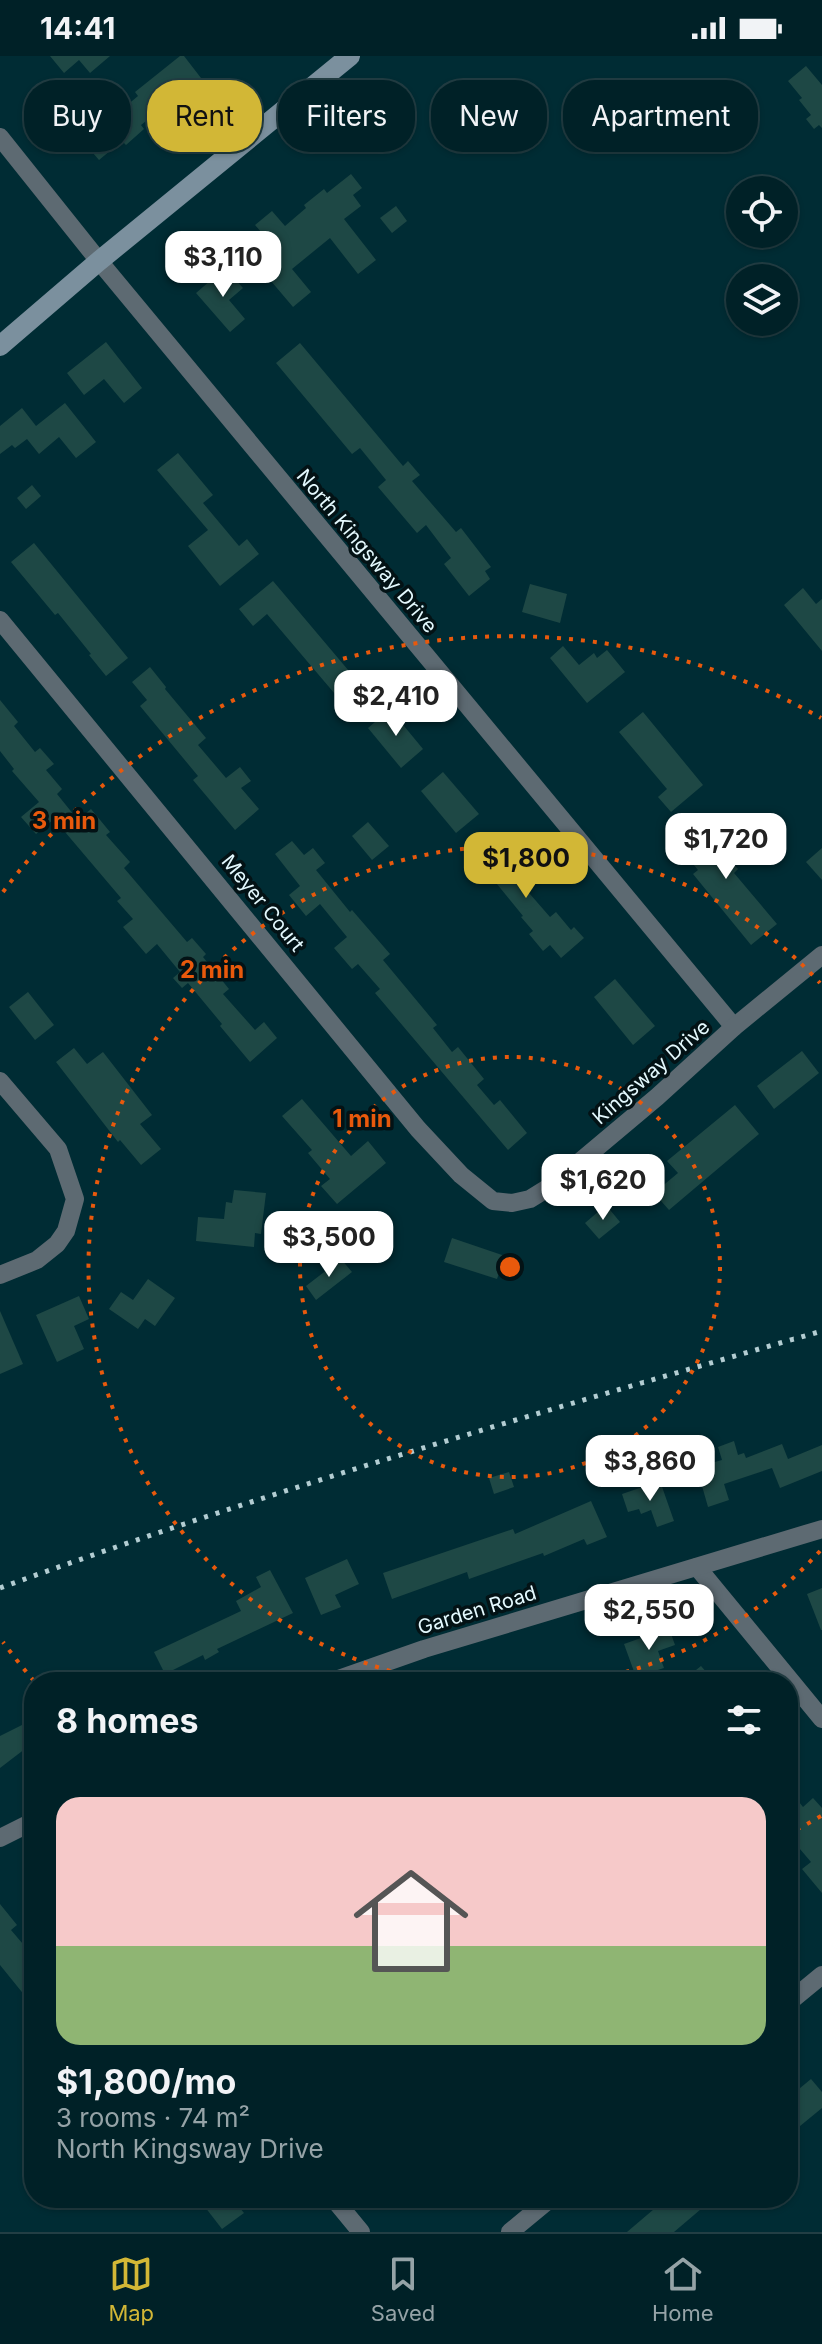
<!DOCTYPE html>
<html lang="en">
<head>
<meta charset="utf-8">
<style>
  body { margin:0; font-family:Inter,sans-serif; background:#0a292f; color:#f1f3f6; height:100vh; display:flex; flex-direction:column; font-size:30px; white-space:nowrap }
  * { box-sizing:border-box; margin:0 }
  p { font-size:26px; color:#95a3a7 }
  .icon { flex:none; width:44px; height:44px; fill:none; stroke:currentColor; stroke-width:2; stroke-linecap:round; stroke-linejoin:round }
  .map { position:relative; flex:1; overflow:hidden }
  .sheet { position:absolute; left:24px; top:1616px; width:774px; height:536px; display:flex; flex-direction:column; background:#002127; border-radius:32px; box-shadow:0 2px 6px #0004,0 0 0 2px #223e44 }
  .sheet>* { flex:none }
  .banner { position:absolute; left:24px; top:24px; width:774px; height:72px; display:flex; gap:16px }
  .controls { position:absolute; left:726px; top:120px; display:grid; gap:16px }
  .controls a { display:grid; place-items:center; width:72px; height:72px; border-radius:50%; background:#002127; box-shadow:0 2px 6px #0004,0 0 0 2px #223e44; font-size:40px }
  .price { position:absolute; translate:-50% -68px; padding:0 18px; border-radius:16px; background:#fff; color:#222; font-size:26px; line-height:52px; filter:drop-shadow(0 2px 4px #0008) }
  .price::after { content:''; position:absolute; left:50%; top:48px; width:24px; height:18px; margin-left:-12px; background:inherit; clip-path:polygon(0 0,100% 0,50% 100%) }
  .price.active { background:#d2b736; color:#111 }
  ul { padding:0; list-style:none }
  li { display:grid; align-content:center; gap:16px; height:424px; padding:0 32px }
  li+li { border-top:2px solid #223e44 }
  li span { display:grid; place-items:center; height:248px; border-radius:24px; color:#555 }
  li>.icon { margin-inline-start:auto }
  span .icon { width:144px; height:144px; fill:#fffc; stroke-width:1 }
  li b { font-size:34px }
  h2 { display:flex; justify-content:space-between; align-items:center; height:96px; padding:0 32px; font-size:34px }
  .tag { padding:0 28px; border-radius:32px; background:#002127; box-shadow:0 2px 6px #0004,0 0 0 2px #223e44; font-size:28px; line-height:72px }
  .tag.active { background:#d2b736; color:#111 }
  .status { display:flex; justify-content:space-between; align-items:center; height:56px; padding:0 40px; background:#002127; direction:ltr }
  .status svg { height:22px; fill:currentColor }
  .tabs { display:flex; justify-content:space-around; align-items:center; height:112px; border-top:2px solid #223e44; background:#002127; font-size:22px; color:#95a3a7 }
  .tabs a { display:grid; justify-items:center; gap:4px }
  .tabs .active { color:#d2b736 }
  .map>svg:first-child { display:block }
</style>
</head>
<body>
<div class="status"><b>14:41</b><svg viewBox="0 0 49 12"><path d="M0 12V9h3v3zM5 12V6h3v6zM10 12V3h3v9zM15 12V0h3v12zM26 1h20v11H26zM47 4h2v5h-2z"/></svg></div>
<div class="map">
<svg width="822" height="2176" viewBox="0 0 822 2176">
  <rect width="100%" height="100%" fill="#002c34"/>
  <!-- building -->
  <g fill="#1e4845">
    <polygon points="50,0 110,0 90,17 79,4 64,17"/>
    <polygon points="180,0 184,0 201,22 141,69 144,73 126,89 122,85 99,104 68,68 87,52 94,60 105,50 114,60 138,40 135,36"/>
    <polygon points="806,10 822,29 822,72 819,69 814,73 806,63 811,59 799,44 802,42 788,25"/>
    <polygon points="471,24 482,38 475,43 495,65 483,76 467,59 447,74 430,51 444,40 446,43"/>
    <polygon points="351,118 362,132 353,139 361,150 344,163 376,204 358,218 330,182 292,213 311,236 293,251 249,199 268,184 255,169 272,155 285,170 306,152 304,149 324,133 327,137"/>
    <polygon points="396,150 407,165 392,177 380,162"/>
    <polygon points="225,212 243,232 229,244 245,263 230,276 196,237"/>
    <polygon points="106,286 142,332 124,347 104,323 84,339 67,317"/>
    <polygon points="300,287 403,410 408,405 420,419 412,425 456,476 461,472 491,511 485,515 490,523 469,540 444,508 451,502 426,469 417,477 378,431 386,424 360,392 352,398 276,307"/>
    <polygon points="65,347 96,386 76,402 59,381 39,398 27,383 15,392 12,389 0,398 0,370 22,352 36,370"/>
    <polygon points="178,397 213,439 203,447 239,490 247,483 259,498 220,530 188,490 208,474 157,414"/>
    <polygon points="32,429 41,440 26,453 17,442"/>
    <polygon points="34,487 128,602 106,620 89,599 91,598 58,557 55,559 11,506"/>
    <polygon points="273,525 365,634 346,651 267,558 253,570 239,553"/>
    <polygon points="530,528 567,538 560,567 522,556"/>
    <polygon points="803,532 816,548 822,543 822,595 784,549"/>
    <polygon points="563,590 579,609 594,597 597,602 607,594 625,616 587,647 550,602"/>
    <polygon points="150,611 166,631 165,633 206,682 198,689 226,722 240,711 251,725 241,732 259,753 235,774 193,724 198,720 140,650 147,644 132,626"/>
    <polygon points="0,644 18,666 14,670 35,696 40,692 54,708 46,714 62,733 57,738 78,764 91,753 110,776 106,779 130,806 124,812 187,886 192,882 206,898 203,901 229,933 223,938 255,974 264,966 277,982 250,1006 220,970 222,968 188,927 182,932 173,922 180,916 157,888 146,898 123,871 133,863 117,845 121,842 54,763 36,778 21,761 39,746 12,715 14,713 0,695"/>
    <polygon points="390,653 423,693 401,712 368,672"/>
    <polygon points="643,656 703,729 671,756 658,741 667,733 619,676"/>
    <polygon points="443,716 479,758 456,777 421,735"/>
    <polygon points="719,760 732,775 725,781 737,795 728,802 738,813 734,817 777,868 751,889 693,818 698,814 680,792"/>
    <polygon points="368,766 389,790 372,804 352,780"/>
    <polygon points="495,784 516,809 519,806 533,822 523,830 550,861 556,856 571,874 574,871 584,882 561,902 550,889 543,895 529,878 533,875 521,861 523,860 492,822 485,827 476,816 482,811 474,801"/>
    <polygon points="292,785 304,799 313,792 325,807 316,814 350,856 352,854 390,898 383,904 437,969 433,972 452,996 458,991 484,1023 477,1029 494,1049 500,1044 527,1077 508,1094 375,937 380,933 358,908 352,913 334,892 347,881 320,848 306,860 289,839 300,830 275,798"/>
    <polygon points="822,792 822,824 806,806"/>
    <polygon points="615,923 655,970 633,989 594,941"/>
    <polygon points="28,936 54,969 35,984 9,951"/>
    <polygon points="74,992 87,1008 103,996 152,1059 140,1068 161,1093 141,1109 120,1084 118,1086 56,1006"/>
    <polygon points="802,995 819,1017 774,1053 757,1030"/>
    <polygon points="302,1043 351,1100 368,1085 386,1107 337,1148 321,1130 330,1123 308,1097 312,1094 282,1060"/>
    <polygon points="735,1049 759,1078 669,1154 654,1137 678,1117 667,1105"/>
    <polygon points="234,1134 266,1137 261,1178 255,1177 254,1191 196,1185 198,1161 224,1163 226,1146 232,1147"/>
    <polygon points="606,1149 620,1166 599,1183 585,1167"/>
    <polygon points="452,1182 505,1200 497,1223 444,1206"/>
    <polygon points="341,1203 352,1216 316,1244 306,1230"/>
    <polygon points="148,1223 175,1242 155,1270 145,1263 138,1273 109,1253 121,1236 133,1244"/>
    <polygon points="79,1240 89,1263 74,1270 84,1293 57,1306 36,1259"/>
    <polygon points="0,1255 23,1308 0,1318"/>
    <polygon points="734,1385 738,1399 744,1397 746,1402 782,1388 788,1403 822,1389 822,1415 780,1432 772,1412 724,1428 729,1444 708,1451 702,1430 710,1427 704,1409 722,1404 718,1391"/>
    <polygon points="509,1416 514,1431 494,1438 489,1422"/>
    <polygon points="660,1425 674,1465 657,1471 651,1454 641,1458 639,1453 628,1456 622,1438"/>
    <polygon points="591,1445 607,1481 587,1489 584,1483 544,1500 543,1497 469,1523 467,1516 392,1543 383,1517 513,1473 515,1478"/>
    <polygon points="347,1503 359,1528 335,1539 341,1551 321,1559 305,1522"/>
    <polygon points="270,1514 293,1557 217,1593 219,1596 205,1604 203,1599 165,1618 154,1596 241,1555 236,1545 261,1531 256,1521"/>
    <polygon points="822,1532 822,1574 821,1574 807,1538"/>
    <polygon points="669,1572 675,1589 658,1595 664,1612 636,1621 624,1588"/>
    <polygon points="701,1610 715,1626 681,1626"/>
    <polygon points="34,1663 34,1686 0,1712 0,1680"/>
    <polygon points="788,1732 803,1751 813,1742 822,1752 822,1837 802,1813 811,1806 788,1779"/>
    <polygon points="0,1848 17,1869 11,1874 34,1901 34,1951 0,1909"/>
    <polygon points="811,2023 822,2036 822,2052 794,2075 788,2068 788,2042"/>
    <polygon points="198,2142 232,2142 244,2157 222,2173"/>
    <polygon points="667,2142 714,2142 674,2176 627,2176"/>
  </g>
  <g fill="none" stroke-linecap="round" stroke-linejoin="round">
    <!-- street -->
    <g stroke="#5d6a72" stroke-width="18">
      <polyline points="0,81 99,205 734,971"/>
      <polyline points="0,564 418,1073 461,1119 493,1145 512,1147 530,1143 551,1130 657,1041 734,971 822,899"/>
      <polyline points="0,1025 58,1093 75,1143 66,1175 57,1188 37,1204 0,1219"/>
      <polyline points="697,1511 822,1663"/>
      <polyline points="330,1626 424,1593 822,1473"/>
      <polyline points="0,1782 34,1765"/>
      <polyline points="788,1947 822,1919"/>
      <polyline points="333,2142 361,2176"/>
      <polyline points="510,2176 551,2142"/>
    </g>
    <!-- secondary -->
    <polyline stroke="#7b909e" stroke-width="20" points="0,290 99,205 350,0"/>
    <!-- rail -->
    <path stroke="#b3cdd2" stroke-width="5" stroke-dasharray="4 8" stroke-linecap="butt" d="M0 1532C270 1434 546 1354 822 1275"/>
  </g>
  <!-- distance rings -->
  <g fill="none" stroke="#e8590c" stroke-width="4" stroke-dasharray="4 8">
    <circle cx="510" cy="1211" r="210"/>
    <path d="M820 1495A421 421 0 0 1 583 1626M437 1626A421 421 0 1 1 820 927"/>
    <path d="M821 1760A631 631 0 0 1 792 1776M34 1625A631 631 0 0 1 3 1586M3 836A631 631 0 0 1 821 662"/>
  </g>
  <g text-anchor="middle" stroke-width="7" stroke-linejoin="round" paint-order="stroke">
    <!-- street labels -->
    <g font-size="20" fill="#e4f9fe" stroke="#031215">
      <text transform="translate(367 495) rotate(50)" y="7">North Kingsway Drive</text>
      <text transform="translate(263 847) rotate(51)" y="7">Meyer Court</text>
      <text transform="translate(651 1016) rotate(-41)" y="7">Kingsway Drive</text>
      <text transform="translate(477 1554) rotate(-17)" y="7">Garden Road</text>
    </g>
  </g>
  <circle cx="510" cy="1211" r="12" fill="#e8590c" stroke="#031215" stroke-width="4"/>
  <g font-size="24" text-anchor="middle" font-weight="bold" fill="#e8590c" stroke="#031215" stroke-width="7" stroke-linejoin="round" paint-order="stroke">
    <text x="64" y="773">3 min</text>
    <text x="212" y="922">2 min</text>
    <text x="362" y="1071">1 min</text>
  </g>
</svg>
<div class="controls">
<a><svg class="icon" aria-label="locate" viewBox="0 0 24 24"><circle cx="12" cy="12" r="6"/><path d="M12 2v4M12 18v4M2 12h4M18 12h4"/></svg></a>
<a><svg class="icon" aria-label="layers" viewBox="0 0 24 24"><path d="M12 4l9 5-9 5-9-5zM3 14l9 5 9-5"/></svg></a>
</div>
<b class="price" style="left:223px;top:243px">$3,110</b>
<b class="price" style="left:396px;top:682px">$2,410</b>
<b class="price" style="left:726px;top:825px">$1,720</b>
<b class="price active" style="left:526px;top:844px">$1,800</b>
<b class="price" style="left:603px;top:1166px">$1,620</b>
<b class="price" style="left:329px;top:1223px">$3,500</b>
<b class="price" style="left:650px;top:1447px">$3,860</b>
<b class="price" style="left:649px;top:1596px">$2,550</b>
<div class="banner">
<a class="tag">Buy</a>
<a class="tag active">Rent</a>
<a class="tag">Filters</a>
<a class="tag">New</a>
<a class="tag">Apartment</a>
</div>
<section class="sheet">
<h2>8 homes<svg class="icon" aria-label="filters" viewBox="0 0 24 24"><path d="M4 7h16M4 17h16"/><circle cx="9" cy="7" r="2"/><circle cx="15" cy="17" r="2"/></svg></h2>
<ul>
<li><span style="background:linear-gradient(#f6c9c9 60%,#8fb573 0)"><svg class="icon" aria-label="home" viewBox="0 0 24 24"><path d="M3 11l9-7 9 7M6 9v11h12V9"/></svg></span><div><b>$1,800/mo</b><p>3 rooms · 74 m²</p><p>North Kingsway Drive</p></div></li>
</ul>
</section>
</div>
<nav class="tabs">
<a class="active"><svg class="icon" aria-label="map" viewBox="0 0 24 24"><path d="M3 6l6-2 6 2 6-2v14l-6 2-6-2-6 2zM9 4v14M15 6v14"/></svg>Map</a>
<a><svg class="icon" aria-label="saved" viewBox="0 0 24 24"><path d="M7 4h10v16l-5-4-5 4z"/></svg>Saved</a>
<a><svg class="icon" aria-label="home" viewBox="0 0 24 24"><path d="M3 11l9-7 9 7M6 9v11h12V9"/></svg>Home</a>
</nav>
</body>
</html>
